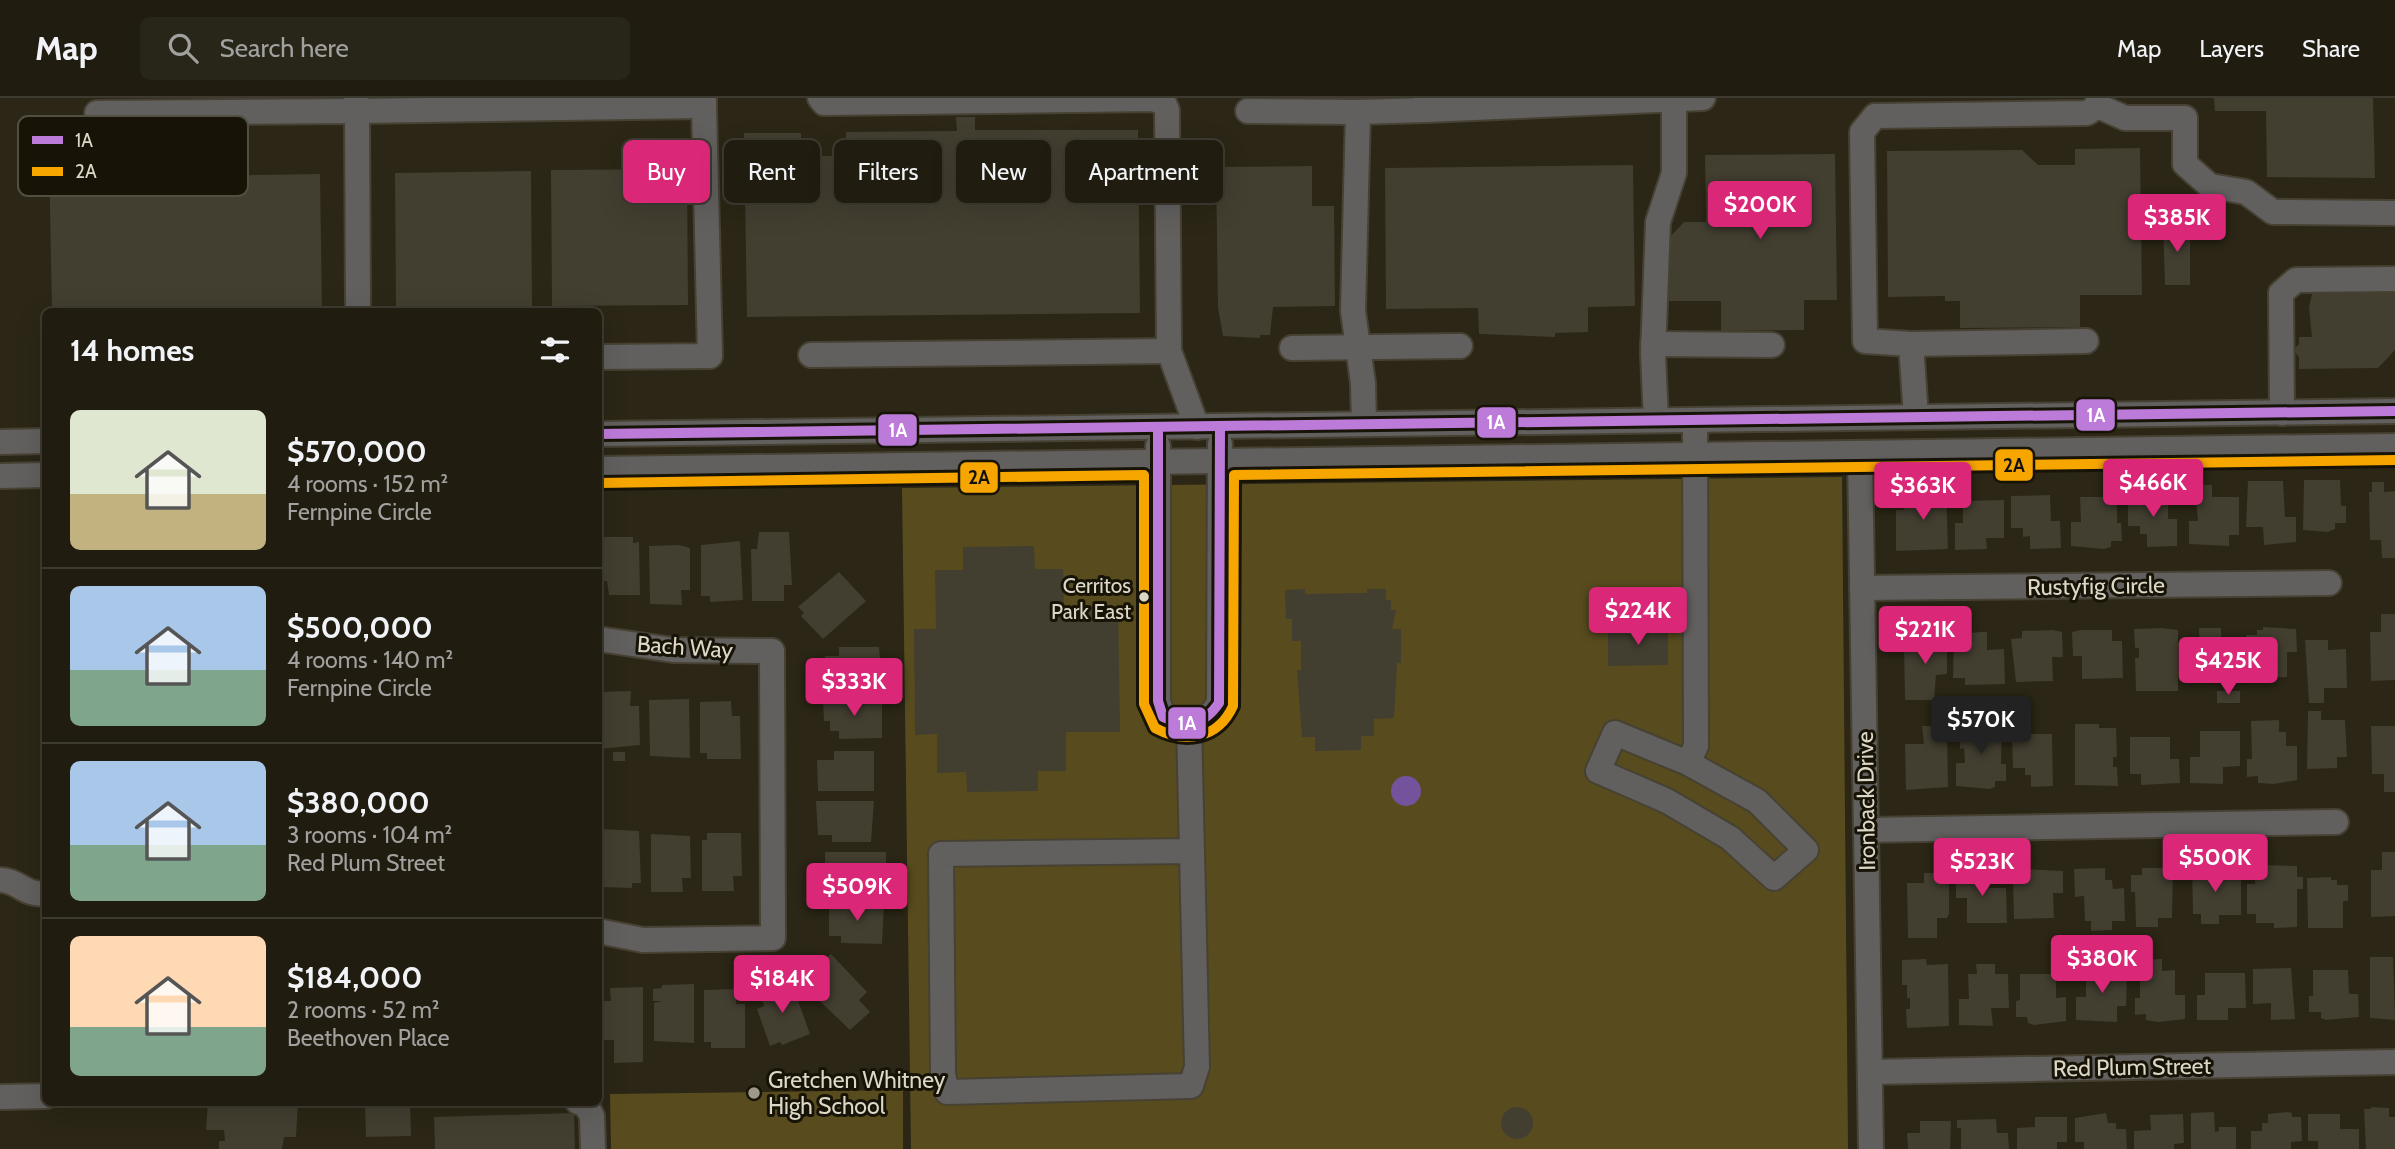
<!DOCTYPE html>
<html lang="en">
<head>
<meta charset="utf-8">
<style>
  body { margin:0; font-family:Cabin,sans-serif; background:#282519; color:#f1f3f6; height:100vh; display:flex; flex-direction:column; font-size:26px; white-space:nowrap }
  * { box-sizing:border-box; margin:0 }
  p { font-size:23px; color:#a2a19f }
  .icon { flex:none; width:38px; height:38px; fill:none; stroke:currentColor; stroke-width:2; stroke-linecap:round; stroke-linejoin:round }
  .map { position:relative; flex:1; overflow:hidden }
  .details { position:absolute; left:42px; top:210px; width:560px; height:798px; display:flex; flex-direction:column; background:#201c10; border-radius:10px; box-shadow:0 7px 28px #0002,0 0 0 2px #3d3a30 }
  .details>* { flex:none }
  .banner { position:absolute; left:623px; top:42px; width:665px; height:63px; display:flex; gap:14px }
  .price { position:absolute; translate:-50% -60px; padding:0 16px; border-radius:7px; background:#db2777; color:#fff; font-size:23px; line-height:46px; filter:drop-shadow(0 2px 4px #0008) }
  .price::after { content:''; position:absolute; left:50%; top:42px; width:21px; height:16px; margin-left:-10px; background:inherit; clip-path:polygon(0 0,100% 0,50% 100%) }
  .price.on { background:#222; color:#fff }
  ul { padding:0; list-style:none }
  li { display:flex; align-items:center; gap:21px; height:175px; padding:0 28px }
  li+li { border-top:2px solid #3d3a30 }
  li span { display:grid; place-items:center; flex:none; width:196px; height:140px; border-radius:10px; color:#555 }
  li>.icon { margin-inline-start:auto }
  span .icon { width:84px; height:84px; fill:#fffc; stroke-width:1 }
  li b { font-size:30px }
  h2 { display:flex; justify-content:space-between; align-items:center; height:84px; padding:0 28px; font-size:30px }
  .tag { padding:0 24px; border-radius:10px; background:#201c10; box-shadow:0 7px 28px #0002,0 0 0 2px #3d3a30; font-size:24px; line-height:63px }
  .tag.on { background:#db2777; color:#fff }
  header { display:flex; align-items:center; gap:42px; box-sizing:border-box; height:98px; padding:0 35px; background:#201c10; border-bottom:2px solid #3d3a30 }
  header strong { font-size:33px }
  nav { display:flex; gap:38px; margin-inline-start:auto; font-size:24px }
  .search { width:490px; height:63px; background:#282519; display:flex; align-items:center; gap:18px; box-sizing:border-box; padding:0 24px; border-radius:10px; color:#a2a19f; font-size:26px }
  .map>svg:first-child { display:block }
</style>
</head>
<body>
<header>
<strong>Map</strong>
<div class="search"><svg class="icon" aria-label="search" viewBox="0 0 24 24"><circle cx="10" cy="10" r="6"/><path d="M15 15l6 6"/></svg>Search here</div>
<nav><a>Map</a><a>Layers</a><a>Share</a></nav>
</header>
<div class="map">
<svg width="2395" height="1051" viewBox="0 0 2395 1051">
  <rect width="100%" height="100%" fill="#2b2615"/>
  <!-- green -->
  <g fill="#584c1f">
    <polygon points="1842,379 1848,1051 911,1051 902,390"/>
    <polygon points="903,992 903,1051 611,1051 610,996"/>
  </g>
  <!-- water -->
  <circle fill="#75539c" cx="1406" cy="693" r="15"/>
  <!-- building -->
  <g fill="#423e30">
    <polygon points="2214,0 2373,0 2375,80 2267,79 2266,13 2215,13"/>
    <polygon points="956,19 975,19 975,32 1138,32 1140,215 747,219 744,35 801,35 801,58 846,58 846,34 957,33"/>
    <polygon points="2140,50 2142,197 2080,197 2080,229 1960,230 1960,203 1945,203 1945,198 1888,199 1887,53 2022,52 2038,67 2075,67 2075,51"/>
    <polygon points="117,56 117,79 320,76 322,210 52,214 49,57"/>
    <polygon points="1835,56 1837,202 1804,202 1804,232 1721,233 1721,203 1668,203 1668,141 1684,124 1706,124 1705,57"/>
    <polygon points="1633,67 1635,208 1588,209 1588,234 1555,235 1555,239 1479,236 1478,210 1386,211 1385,70"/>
    <polygon points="1312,68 1312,108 1334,108 1335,208 1273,209 1270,237 1260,237 1260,240 1223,238 1218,210 1216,69"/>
    <polygon points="687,71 688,207 552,208 551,72"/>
    <polygon points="531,73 532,209 396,211 395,75"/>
    <polygon points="2163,125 2190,125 2190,187 2165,187"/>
    <polygon points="2313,192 2395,192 2395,252 2378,270 2299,271 2299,259 2293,252 2299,246 2299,239 2312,239 2309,209"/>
    <polygon points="2304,382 2340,382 2341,408 2346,408 2346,425 2335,425 2335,431 2328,434 2303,432"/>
    <polygon points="2248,383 2283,383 2285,419 2296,419 2296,444 2264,447 2263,429 2246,429"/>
    <polygon points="2372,384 2384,384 2384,394 2395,393 2395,460 2382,460 2381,442 2370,442 2369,394 2372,394"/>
    <polygon points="2195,387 2212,387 2212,399 2239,399 2239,437 2229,437 2229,448 2189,446 2189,423 2198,423"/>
    <polygon points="1946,389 1948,451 1896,453 1896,412 1904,412 1904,408 1908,408 1908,397 1923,397 1922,390"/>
    <polygon points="2128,396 2168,396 2168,421 2177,421 2177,448 2147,449 2147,436 2140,436 2140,428 2128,428"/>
    <polygon points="2050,397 2051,423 2060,423 2061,450 2030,451 2030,438 2023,439 2023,430 2011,430 2011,398"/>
    <polygon points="2080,399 2117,399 2117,425 2121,425 2122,443 2111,443 2111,449 2104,451 2071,448 2071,424 2081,424"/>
    <polygon points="2004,402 2004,440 1986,440 1987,451 1955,452 1955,425 1963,425 1963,403"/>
    <polygon points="759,434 789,434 792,487 784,487 784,503 752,503 751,451 757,451"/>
    <polygon points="598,439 633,439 633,445 639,444 640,497 609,497 607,483 599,483"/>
    <polygon points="740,443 743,502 710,504 710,498 701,498 701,447"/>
    <polygon points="679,447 690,450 690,492 681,492 682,507 650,506 649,448"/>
    <polygon points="1034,448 1035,471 1063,471 1064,510 1118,509 1120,634 1066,634 1066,673 1038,673 1038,693 967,694 966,674 937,675 937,636 915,637 914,531 936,531 935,472 963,472 963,449"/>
    <polygon points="839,474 866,503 823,541 801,518 804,515 798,509"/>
    <polygon points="1305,491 1305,496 1367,495 1367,491 1386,491 1386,502 1391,502 1391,512 1396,512 1392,531 1401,531 1401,565 1397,565 1394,620 1374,621 1374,638 1361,638 1361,652 1315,653 1315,639 1302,639 1297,572 1301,572 1301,543 1292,543 1292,521 1286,521 1285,492"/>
    <polygon points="2381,516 2395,516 2395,582 2371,583 2370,534 2381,534"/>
    <polygon points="1668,529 1668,567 1608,568 1608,531"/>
    <polygon points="2263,529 2296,531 2297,554 2287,554 2287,579 2251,580 2250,553 2247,553 2246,537 2257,537 2257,532 2263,532"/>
    <polygon points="2162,530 2178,532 2178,593 2136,593 2135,560 2139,560 2139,550 2135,550 2134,531"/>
    <polygon points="2199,530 2221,530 2221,542 2228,542 2228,550 2239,550 2240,583 2201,584"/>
    <polygon points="2053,532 2062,534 2063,559 2052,559 2053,583 2016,584 2011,541 2022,540 2022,533"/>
    <polygon points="2081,532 2112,532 2112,543 2122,543 2123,580 2082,581 2082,558 2073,558 2072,534"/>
    <polygon points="1980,534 1987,534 1987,552 2004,551 2005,586 1965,587 1965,580 1953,580 1954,537"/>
    <polygon points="1922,536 1947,536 1947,576 1936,577 1934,602 1905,602 1904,547 1922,547"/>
    <polygon points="2305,542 2328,542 2328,552 2346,551 2347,590 2324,590 2324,605 2309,605"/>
    <polygon points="839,549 879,549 882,589 826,590 825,558 839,558"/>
    <polygon points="631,593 630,608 639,608 640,647 599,651 598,594"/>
    <rect x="2217" y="593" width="23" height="12"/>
    <polygon points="876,600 876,606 882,606 882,640 839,641 839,633 830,633 830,623 824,623 823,601"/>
    <polygon points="689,601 690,660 650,658 649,602"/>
    <polygon points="731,603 732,618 740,618 741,661 707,661 707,655 700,655 700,604"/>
    <polygon points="2308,613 2321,613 2321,622 2345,622 2347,659 2337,659 2337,670 2307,671"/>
    <polygon points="2279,622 2279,634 2286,634 2286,648 2297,648 2297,682 2274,686 2258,685 2258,678 2247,679 2247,661 2252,661 2251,623"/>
    <polygon points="2002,625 2001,666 2006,666 2006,683 1995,683 1995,689 1989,691 1956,688 1956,665 1965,665 1964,650 1960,651 1959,626"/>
    <polygon points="2075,626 2099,626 2099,630 2116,630 2117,659 2113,659 2113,669 2117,669 2118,688 2075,687"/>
    <polygon points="1922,628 1947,628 1948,689 1906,692 1905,646 1924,646"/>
    <polygon points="2371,628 2395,628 2395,694 2384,694 2384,676 2372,676"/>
    <polygon points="2200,633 2240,633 2240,668 2223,669 2223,686 2190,685 2190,659 2200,659"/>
    <polygon points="2012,636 2052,636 2053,688 2031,689 2031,677 2025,677 2025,670 2013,670"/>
    <polygon points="2130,639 2170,639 2170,661 2179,661 2180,685 2141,687 2141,676 2130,676"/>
    <polygon points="834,653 874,653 874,693 818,693 817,662 834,662"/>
    <rect x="613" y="654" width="12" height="9"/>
    <polygon points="816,703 874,703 871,744 832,744 832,737 818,737"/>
    <polygon points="600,731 639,733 641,785 632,785 632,790 600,789"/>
    <polygon points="707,735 741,735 742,778 733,778 734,793 702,793 702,742 707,742"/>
    <polygon points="651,736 690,738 691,780 682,780 683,794 651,794"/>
    <polygon points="825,754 886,754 886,783 882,783 882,794 839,794 839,785 825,785"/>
    <polygon points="2382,754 2395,754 2395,818 2371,819 2371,772 2382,772"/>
    <polygon points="2255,767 2297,768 2297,779 2303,779 2303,791 2297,791 2297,829 2274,830 2274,825 2256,825 2256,816 2247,816 2247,786 2255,786"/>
    <polygon points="2192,769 2224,769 2224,779 2241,779 2241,817 2219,817 2219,826 2201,826 2201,816 2193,816"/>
    <polygon points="2105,770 2105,782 2112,782 2113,791 2124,790 2125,823 2112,823 2112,832 2091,833 2091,823 2085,823 2084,798 2075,799 2074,771"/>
    <polygon points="2142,770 2173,770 2172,820 2158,820 2158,829 2136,829 2135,794 2131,794 2131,777 2142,777"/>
    <polygon points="2023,771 2063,773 2063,795 2053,795 2054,820 2014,821 2013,782 2023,782"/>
    <polygon points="1983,772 1989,772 1989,790 2006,790 2007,825 1967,825 1967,800 1956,800 1956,774"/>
    <polygon points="1924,775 1949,775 1949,816 1947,820 1937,820 1937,840 1908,840 1907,785 1924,785"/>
    <polygon points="2331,779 2331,782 2337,782 2337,787 2348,787 2348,803 2343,803 2343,830 2308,830 2307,780"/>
    <polygon points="829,805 884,806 882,846 841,845 841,838 829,838"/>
    <polygon points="41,855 46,855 46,895 42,895"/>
    <polygon points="831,856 867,894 859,902 870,914 850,932 798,882 822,859 825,862"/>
    <polygon points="2370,859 2393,859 2395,922 2370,920"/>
    <polygon points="1926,861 1927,867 1948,866 1949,928 1907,930 1906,911 1910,911 1910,900 1907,900 1907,887 1902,887 1902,862"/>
    <polygon points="2162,861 2162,873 2175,872 2175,897 2185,897 2185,921 2158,924 2146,922 2146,916 2135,917 2135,900 2140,900 2140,862"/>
    <polygon points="2093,864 2104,867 2104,875 2127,876 2126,908 2117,908 2117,924 2076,922 2076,899 2086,899 2086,868"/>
    <polygon points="1976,866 1995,866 1995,876 2008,876 2009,910 1991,910 1993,928 1959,927 1959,901 1969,901 1968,876 1977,876"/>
    <polygon points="2291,870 2295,921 2271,922 2271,905 2253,906 2253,871"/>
    <polygon points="2313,872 2348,872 2349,896 2358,896 2359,919 2326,922 2321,920 2321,914 2309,914 2309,898 2313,898"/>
    <polygon points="2205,875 2245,875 2246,910 2228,910 2228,922 2197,922 2197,897 2205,897"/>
    <polygon points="2020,876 2056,876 2056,900 2066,899 2066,923 2034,927 2028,925 2027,919 2016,919 2016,903 2020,902"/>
    <polygon points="791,883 810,936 782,947 780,944 770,948 757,911 764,908 759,895"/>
    <polygon points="694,886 694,945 654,943 654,905 662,903 653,903 653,891 662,890 662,887"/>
    <polygon points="643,889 643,964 614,965 614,942 603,942 603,903 611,903 610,890"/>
    <polygon points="736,891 736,906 745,906 745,950 711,950 711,944 704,944 704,892"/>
    <polygon points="208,1004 298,1004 296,1039 284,1039 282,1051 219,1051 219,1043 225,1043 224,1032 206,1032"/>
    <polygon points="365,1004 410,1004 411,1038 366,1039"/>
    <polygon points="2371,1009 2389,1010 2389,1019 2395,1019 2395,1051 2366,1051 2364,1011 2371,1011"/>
    <circle cx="1517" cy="1025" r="16"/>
    <polygon points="2214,1014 2215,1034 2219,1033 2219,1029 2236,1029 2236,1051 2191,1051 2191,1015"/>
    <polygon points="2287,1014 2292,1015 2292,1019 2301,1019 2302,1043 2291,1044 2291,1051 2251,1051 2251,1033 2262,1033 2262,1025 2268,1025 2268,1016"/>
    <polygon points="574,1015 575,1051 435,1051 434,1019"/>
    <polygon points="2106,1015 2108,1025 2116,1025 2116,1031 2126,1031 2127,1051 2084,1051 2084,1044 2075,1044 2075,1020"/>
    <polygon points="2183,1016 2184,1045 2174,1046 2174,1051 2134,1051 2134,1033 2151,1032 2150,1017"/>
    <polygon points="2308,1016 2340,1016 2340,1031 2359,1031 2359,1051 2318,1051 2318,1043 2308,1043"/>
    <polygon points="2035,1019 2067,1019 2067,1044 2057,1044 2057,1051 2017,1051 2017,1030 2035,1029"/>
    <polygon points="1996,1021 1997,1035 2008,1035 2009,1051 1961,1051 1961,1030 1957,1030 1957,1022"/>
    <polygon points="1920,1023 1951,1023 1950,1051 1908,1051 1907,1035 1920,1035"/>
  </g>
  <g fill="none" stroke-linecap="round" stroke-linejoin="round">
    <!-- minor casing -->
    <g stroke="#464133" stroke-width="28">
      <g id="minor">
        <polyline points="356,0 357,13 704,8 704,0"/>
        <polyline points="820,0 824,5 1153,1 1164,5 1167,12 1169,253 1197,329"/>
        <polyline points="2098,8 2125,20 2185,20 2185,66 2210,88 2246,94 2273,114 2395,115"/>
        <polyline points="1427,12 1703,0"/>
        <polyline points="1248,13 1358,14"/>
        <polyline points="97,15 357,13 358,214"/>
        <polyline points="1653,246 1772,247"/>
        <polyline points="1911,246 2086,243"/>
        <polyline points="1292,250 1460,248"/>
        <polyline points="811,257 1169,253"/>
        <polyline points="598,259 710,258 704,8"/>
        <polyline points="2282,315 2281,195 2296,182 2395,181"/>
        <polyline points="1916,319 1911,246 1865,243 1862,34 1875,18 2087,15 2098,8 2098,0"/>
        <polyline points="1656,322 1653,256 1658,124 1674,75 1674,2"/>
        <polyline points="1364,326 1363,285 1353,213 1358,14 1427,12 1426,0"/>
        <polyline points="598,336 2395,313"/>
        <polyline points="0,344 46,343"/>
        <path d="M1158 348V603L1163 619C1187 632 1205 628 1219 605L1220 346"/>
        <polyline points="1860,355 1871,1051"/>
        <polyline points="598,371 2395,348"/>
        <polyline points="0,378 46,377"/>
        <polyline points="1862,490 2329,485"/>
        <polyline points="598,541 673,552 772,553 773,840 643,842 598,833"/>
        <polyline points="1189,626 1197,969 1191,988 947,994 943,976 941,756 1192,753"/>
        <polyline points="1688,665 1757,703 1806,752 1774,780 1730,740 1667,703 1598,673 1615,635 1688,665 1696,648 1695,322"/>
        <polyline points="1866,732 2336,724"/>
        <path d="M0 782C18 782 23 797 46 796"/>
        <polyline points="1870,974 2395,964"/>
        <polyline points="0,999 46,998"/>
        <polyline points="578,1004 586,1007 592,1018 593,1051"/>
      </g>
    </g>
    <!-- minor -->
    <use href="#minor" stroke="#62605f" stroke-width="24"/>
    <!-- bus-1 casing -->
    <g stroke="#171407" stroke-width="16">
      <g id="bus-1">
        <path d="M1158 329V603L1163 619C1187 630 1204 627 1219 605L1220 328"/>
        <polyline points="598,336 2395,313"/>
      </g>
    </g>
    <!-- bus-2 casing -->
    <g stroke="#171407" stroke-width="16">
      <path id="bus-2" d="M598 385 1144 377V606L1155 630C1185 646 1218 641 1233 608L1234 377 2395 362"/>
    </g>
    <!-- bus-1 -->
    <use href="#bus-1" stroke="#bd7bd9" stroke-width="10"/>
    <!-- bus-2 -->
    <use href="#bus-2" stroke="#f7a600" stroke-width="10"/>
  </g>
  <!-- markers -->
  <circle fill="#dcd7c6" stroke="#171407" stroke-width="2.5" cx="1144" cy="499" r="6"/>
  <circle fill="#9e9988" stroke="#171407" stroke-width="2.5" cx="754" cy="995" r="7"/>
  <g text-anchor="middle" stroke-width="6" stroke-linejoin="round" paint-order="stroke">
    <!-- bus labels -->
    <g font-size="21" fill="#dcd7c6" stroke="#171407" text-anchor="end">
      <text x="1131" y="495">Cerritos<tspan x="1131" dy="26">Park East</tspan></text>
    </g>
    <!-- street labels -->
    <g font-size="23" fill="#dcd7c6" stroke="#171407">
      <text transform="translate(2096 488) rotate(-1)" y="8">Rustyfig Circle</text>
      <text transform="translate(685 549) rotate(4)" y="8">Bach Way</text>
      <text transform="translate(1866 703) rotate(-91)" y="8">Ironback Drive</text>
      <text transform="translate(2132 969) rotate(-1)" y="8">Red Plum Street</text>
    </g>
    <!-- poi labels -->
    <g font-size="23" fill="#dcd7c6" stroke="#171407" text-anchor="start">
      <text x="768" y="990">Gretchen Whitney<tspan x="768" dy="26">High School</tspan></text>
    </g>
  </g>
  <!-- legend -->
  <rect x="18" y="18" width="230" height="80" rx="10" fill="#171407" stroke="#524e40" stroke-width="2"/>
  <rect x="32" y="38" width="31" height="8" fill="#bd7bd9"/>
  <rect x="32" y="69" width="31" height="9" fill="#f7a600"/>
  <g font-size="19" fill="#dcd7c6">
    <text x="75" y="49">1A</text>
    <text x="75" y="80">2A</text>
  </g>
  <g stroke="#171407" stroke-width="2.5">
    <rect x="2075" y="300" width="41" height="34" rx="7" fill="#bd7bd9"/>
    <rect x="1476" y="308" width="41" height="33" rx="7" fill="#bd7bd9"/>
    <rect x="877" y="315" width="41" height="34" rx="7" fill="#bd7bd9"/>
    <rect x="1994" y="350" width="40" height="34" rx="7" fill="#f7a600"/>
    <rect x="959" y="363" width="40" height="33" rx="7" fill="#f7a600"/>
    <rect x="1167" y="608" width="40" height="34" rx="7" fill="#bd7bd9"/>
  </g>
  <g font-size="19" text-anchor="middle" font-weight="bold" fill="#fff">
    <text x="2096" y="324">1A</text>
    <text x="1496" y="331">1A</text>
    <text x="898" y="339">1A</text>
    <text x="1187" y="632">1A</text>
  </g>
  <g font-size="19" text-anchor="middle" font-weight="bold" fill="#111">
    <text x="2014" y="374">2A</text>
    <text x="979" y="386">2A</text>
  </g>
</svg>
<b class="price" style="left:1760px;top:143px">$200K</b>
<b class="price" style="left:2177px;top:156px">$385K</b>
<b class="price" style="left:2153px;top:421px">$466K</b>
<b class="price" style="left:1923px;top:424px">$363K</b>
<b class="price" style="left:1638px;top:549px">$224K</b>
<b class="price" style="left:1925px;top:568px">$221K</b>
<b class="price" style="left:2228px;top:599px">$425K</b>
<b class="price" style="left:854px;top:620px">$333K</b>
<b class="price on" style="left:1981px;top:658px">$570K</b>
<b class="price" style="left:2215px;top:796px">$500K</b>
<b class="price" style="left:1982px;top:800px">$523K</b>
<b class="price" style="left:857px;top:825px">$509K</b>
<b class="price" style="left:2102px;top:897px">$380K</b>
<b class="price" style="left:782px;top:917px">$184K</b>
<div class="banner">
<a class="tag on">Buy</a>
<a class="tag">Rent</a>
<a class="tag">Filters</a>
<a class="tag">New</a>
<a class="tag">Apartment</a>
</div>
<section class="details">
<h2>14 homes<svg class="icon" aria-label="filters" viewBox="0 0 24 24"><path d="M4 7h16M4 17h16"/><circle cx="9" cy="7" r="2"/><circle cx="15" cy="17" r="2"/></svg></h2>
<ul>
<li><span style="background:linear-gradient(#dfe7d0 60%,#c2b280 0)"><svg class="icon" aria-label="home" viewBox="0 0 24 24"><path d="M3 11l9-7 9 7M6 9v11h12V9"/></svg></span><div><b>$570,000</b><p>4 rooms · 152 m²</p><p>Fernpine Circle</p></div></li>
<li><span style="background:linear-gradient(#a9c7e8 60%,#7fa58c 0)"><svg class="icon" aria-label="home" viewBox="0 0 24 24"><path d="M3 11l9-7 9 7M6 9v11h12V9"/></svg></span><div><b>$500,000</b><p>4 rooms · 140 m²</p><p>Fernpine Circle</p></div></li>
<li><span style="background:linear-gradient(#a9c7e8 60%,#7fa58c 0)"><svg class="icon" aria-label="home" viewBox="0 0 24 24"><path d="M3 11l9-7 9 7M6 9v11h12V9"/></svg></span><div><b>$380,000</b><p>3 rooms · 104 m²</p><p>Red Plum Street</p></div></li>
<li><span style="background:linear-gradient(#ffd9b3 65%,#7fa58c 0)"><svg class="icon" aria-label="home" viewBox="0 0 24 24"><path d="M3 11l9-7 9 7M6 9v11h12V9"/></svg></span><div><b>$184,000</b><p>2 rooms · 52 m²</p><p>Beethoven Place</p></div></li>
</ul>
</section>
</div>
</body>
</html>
